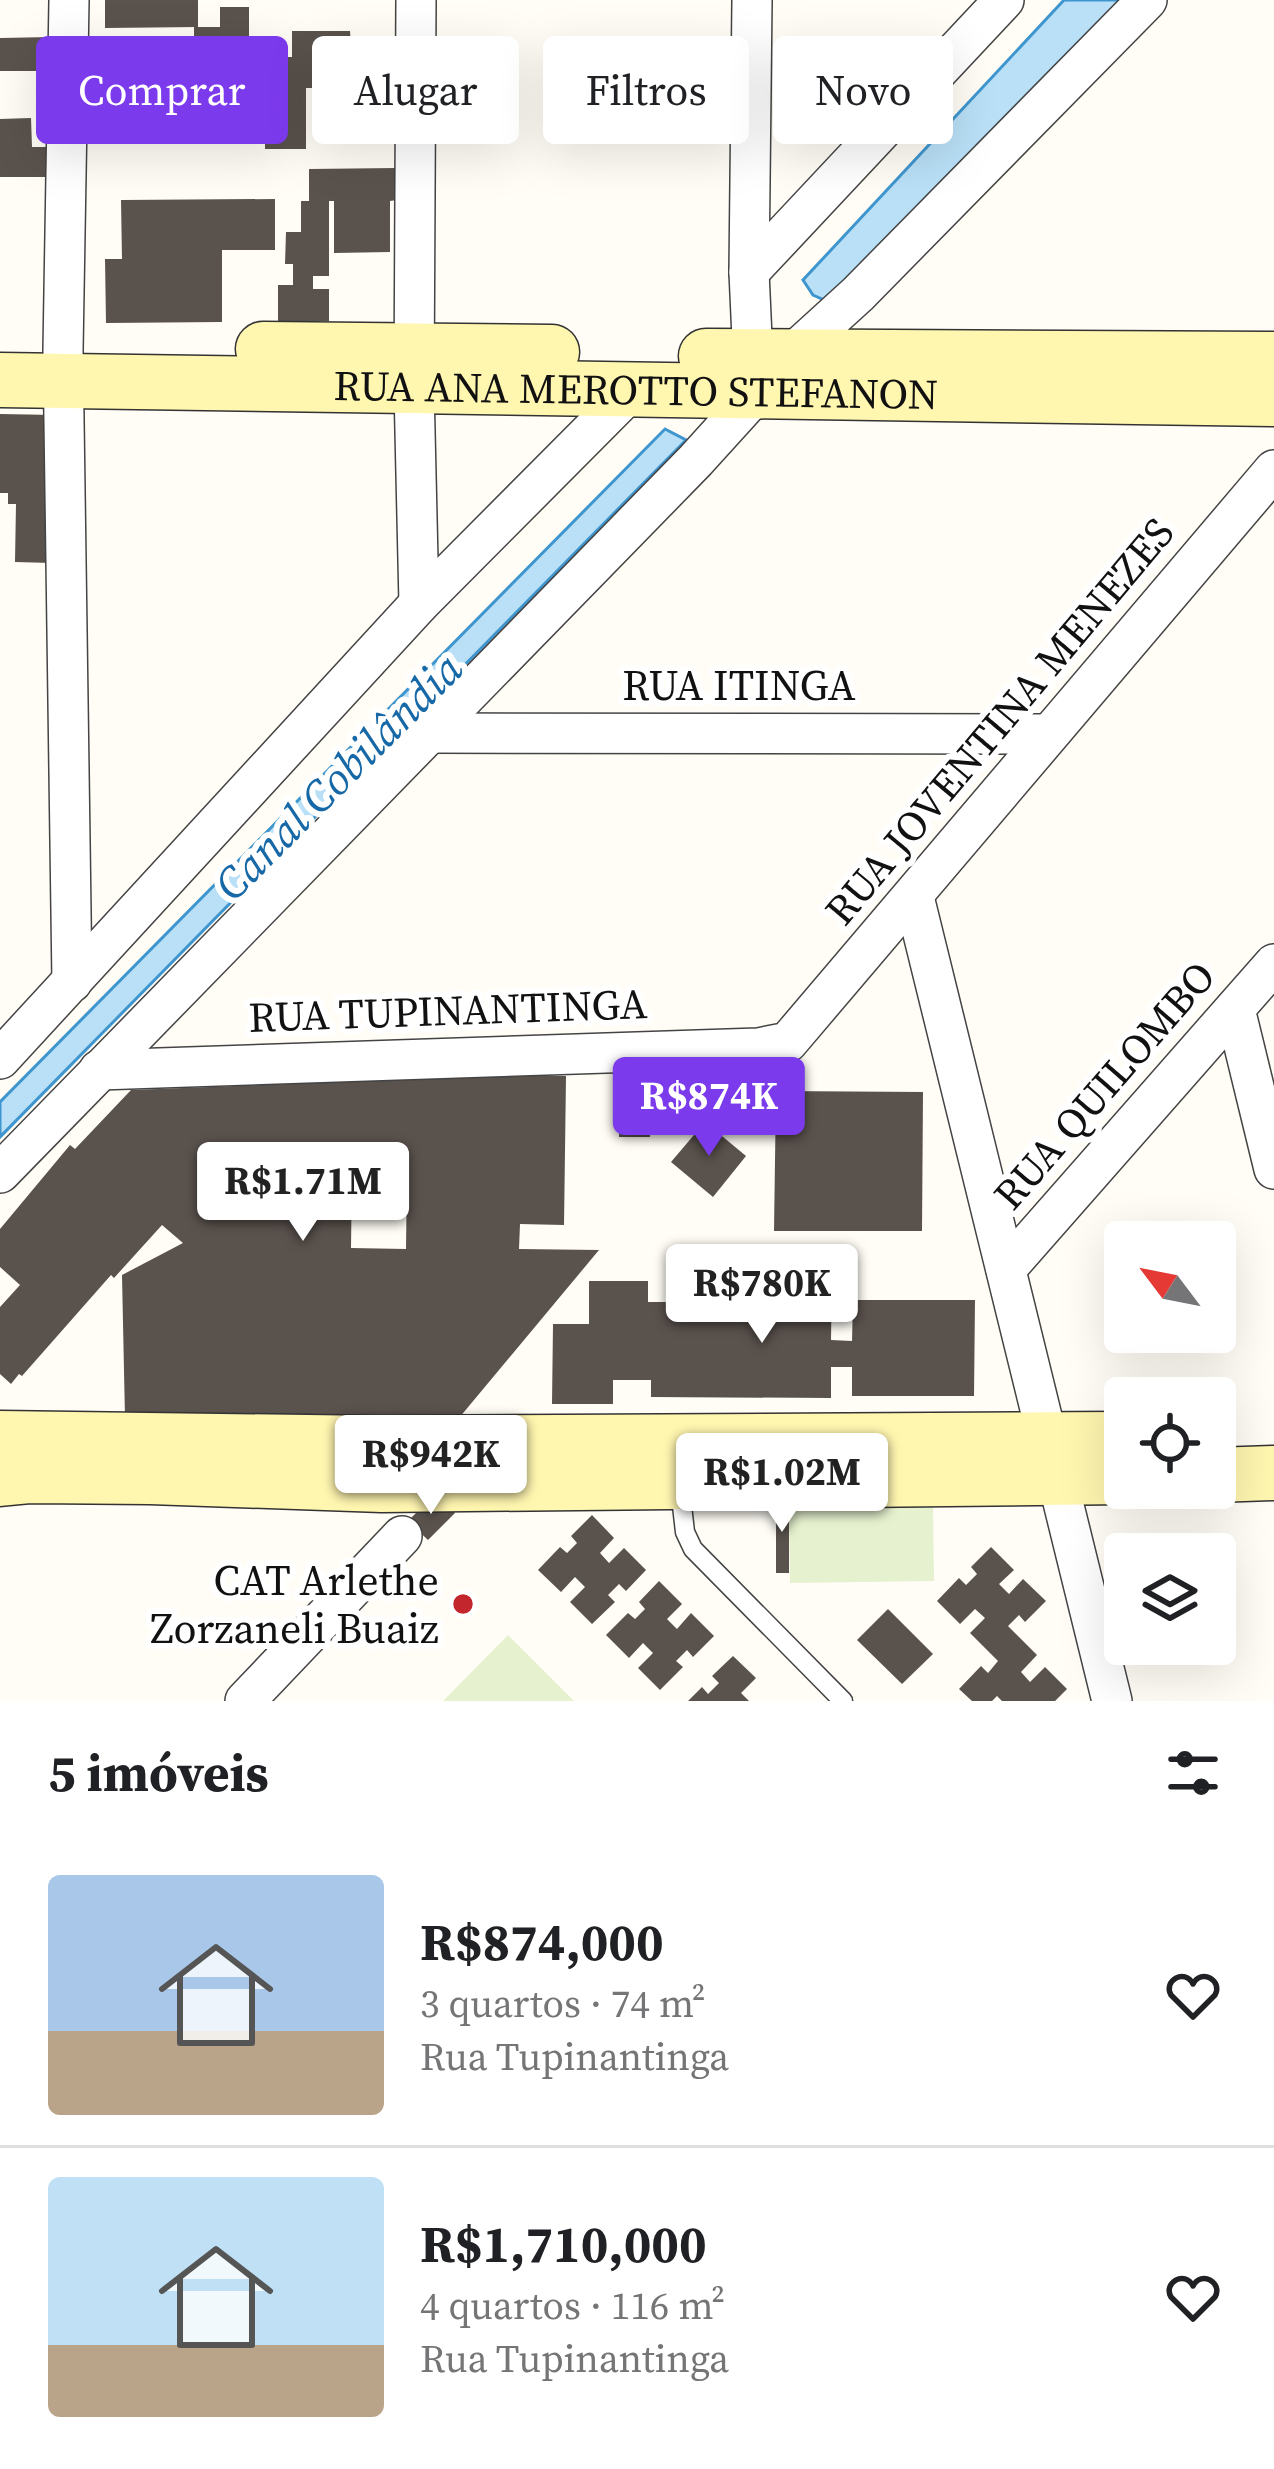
<!DOCTYPE html>
<html lang="pt">
<head>
<meta charset="utf-8">
<style>
  body { margin:0; font-family:"Source Serif 4",serif; background:#f6f6f6; color:#202124; height:100vh; display:flex; flex-direction:column; font-size:45px; white-space:nowrap }
  * { box-sizing:border-box; margin:0 }
  p { font-size:39px; color:#757577 }
  .icon { flex:none; width:66px; height:66px; fill:none; stroke:currentColor; stroke-width:2; stroke-linecap:round; stroke-linejoin:round }
  .map { position:relative; height:1701px; overflow:hidden }
  .drawer { display:flex; flex-direction:column; background:#fff; flex:1 }
  .drawer>* { flex:none }
  .hud { position:absolute; left:36px; top:36px; width:1203px; height:108px; display:flex; gap:24px }
  .needle { width:78px; rotate:302deg }
  .fabs { position:absolute; left:1104px; top:1221px; display:grid; gap:24px }
  .fabs a { display:grid; place-items:center; width:132px; height:132px; border-radius:12px; background:#fff; box-shadow:0 12px 48px #0002; font-size:60px }
  .price { position:absolute; translate:-50% -102px; padding:0 27px; border-radius:12px; background:#fff; color:#222; font-size:39px; line-height:78px; filter:drop-shadow(0 3px 6px #0008) }
  .price::after { content:''; position:absolute; left:50%; top:72px; width:36px; height:27px; margin-left:-18px; background:inherit; clip-path:polygon(0 0,100% 0,50% 100%) }
  .price.current { background:#7c3aed; color:#fff }
  ul { padding:0; list-style:none }
  li { display:flex; align-items:center; gap:36px; height:300px; padding:0 48px }
  li+li { border-top:3px solid #e0e0e0 }
  li span { display:grid; place-items:center; flex:none; width:336px; height:240px; border-radius:12px; color:#555 }
  li>.icon { margin-inline-start:auto }
  span .icon { width:144px; height:144px; fill:#fffc; stroke-width:1 }
  li b { font-size:51px }
  h2 { display:flex; justify-content:space-between; align-items:center; height:144px; padding:0 48px; font-size:51px }
  .chip { padding:0 42px; border-radius:12px; background:#fff; box-shadow:0 12px 48px #0002; font-size:42px; line-height:108px }
  .chip.current { background:#7c3aed; color:#fff }
  .map>svg:first-child { display:block }
</style>
</head>
<body>
<div class="map">
<svg width="1274" height="1701" viewBox="0 0 1274 1701">
  <rect width="100%" height="100%" fill="#fffdf5"/>
  <!-- pitch -->
  <g fill="#e6f2cf">
    <polygon points="933,1502 934,1581 790,1583 789,1503"/>
    <polygon points="508,1635 574,1701 443,1701"/>
  </g>
  <!-- water -->
  <g fill="#b9e0f7" stroke="#3f96cf" stroke-width="3">
    <polygon points="1064,0 1124,0 829,302 813,295 803,280"/>
    <polygon points="665,429 686,440 0,1137 0,1102"/>
  </g>
  <!-- building -->
  <g fill="#5a524d" fill-rule="evenodd">
    <polygon points="105,0 198,0 198,27 105,28"/>
    <polygon points="220,7 249,7 249,86 105,87 105,56 119,56 119,51 194,50 194,27 220,27"/>
    <polygon points="292,31 350,31 354,88 395,87 396,118 390,118 390,127 323,128 324,117 314,117 314,88 306,88 306,149 265,149 265,127 253,127 254,117 265,117 263,57 292,57"/>
    <polygon points="52,37 52,71 0,71 0,38"/>
    <rect x="134" y="92" width="62" height="51"/>
    <polygon points="31,118 32,147 52,147 52,177 0,177 0,119"/>
    <polygon points="396,168 397,200 390,201 390,252 334,253 334,201 329,201 329,276 313,276 313,289 329,289 329,321 278,321 278,285 293,285 293,264 285,264 286,232 301,232 301,201 309,201 309,169"/>
    <polygon points="275,199 275,250 222,250 222,322 106,323 105,259 122,259 121,200"/>
    <polygon points="0,414 55,415 52,563 15,562 16,504 8,504 8,493 0,493"/>
    <path d="M522 1075 566 1076 564 1225 520 1224 519 1249 599 1250 459 1418H125L122 1275 183 1243 162 1225 114 1278 111 1275 22 1376 19 1374 11 1384 0 1374V1307L20 1285 0 1267V1229L70 1145 75 1149 131 1090ZM352 1171H407L406 1249 351 1248Z"/>
    <polygon points="776,1091 923,1092 922,1231 774,1231"/>
    <polygon points="620,1092 651,1092 650,1137 619,1137"/>
    <polygon points="705,1122 746,1156 713,1197 671,1162"/>
    <polygon points="791,1272 832,1272 831,1340 852,1341 853,1300 975,1300 974,1396 852,1396 852,1367 831,1367 831,1398 651,1397 651,1380 613,1380 613,1404 552,1404 553,1324 589,1324 589,1281 648,1281 648,1302 791,1302"/>
    <polygon points="435,1494 455,1513 428,1540 408,1521"/>
    <polygon points="766,1503 789,1503 789,1573 776,1573 776,1511 766,1511"/>
    <polygon points="592,1515 614,1538 600,1553 609,1563 624,1548 646,1570 626,1591 619,1584 608,1595 615,1602 592,1624 570,1602 585,1587 575,1577 561,1592 538,1570 560,1547 567,1553 577,1543 571,1536"/>
    <polygon points="991,1547 1014,1570 999,1584 1009,1594 1023,1579 1046,1601 1025,1622 1019,1615 1008,1626 1037,1655 1021,1672 1030,1682 1045,1667 1067,1689 1055,1701 1002,1701 997,1696 992,1701 972,1701 959,1689 981,1666 988,1673 998,1661 970,1633 985,1618 975,1609 960,1624 937,1601 959,1578 966,1585 977,1574 971,1567"/>
    <polygon points="659,1581 682,1604 667,1619 677,1629 691,1613 714,1636 693,1657 687,1650 676,1661 683,1667 660,1690 638,1668 653,1653 643,1643 629,1658 606,1635 628,1613 635,1619 645,1609 639,1602"/>
    <polygon points="888,1609 933,1654 902,1684 857,1640"/>
    <polygon points="733,1656 756,1678 741,1693 749,1701 688,1701 702,1687 708,1694 719,1683 712,1676"/>
  </g>
  <g fill="none" stroke-linecap="round" stroke-linejoin="round">
    <!-- lane casing -->
    <g stroke="#444" stroke-width="21">
      <polyline id="lane" points="680,1488 685,1532 693,1549 843,1701"/>
    </g>
    <!-- street casing -->
    <g stroke="#444" stroke-width="42">
      <g id="street">
        <polyline points="69,0 63,350 72,982"/>
        <polyline points="416,0 414,388 419,604"/>
        <polyline points="752,0 749,272 754,382"/>
        <polyline points="749,272 1004,0"/>
        <polyline points="429,733 1049,734"/>
        <polyline points="914,897 1112,1701"/>
        <polyline points="1235,1009 1274,1169"/>
        <polyline points="0,1059 419,604 635,387"/>
        <polyline points="99,1070 758,1048 788,1042 1274,470"/>
        <polyline points="0,1173 696,460 791,355 858,294 1147,0"/>
        <polyline points="1006,1269 1274,964"/>
        <polyline points="245,1701 402,1536"/>
      </g>
    </g>
    <!-- secondary casing -->
    <g stroke="#333" stroke-width="57">
      <g id="secondary">
        <polyline points="263,349 552,352"/>
        <polyline points="706,356 1274,359"/>
        <path id="s1" d="M0 380 1274 399"/>
        <polyline points="0,1438 378,1443 1125,1439"/>
        <polyline points="1215,1475 1274,1473"/>
        <polyline points="0,1479 31,1476 150,1477 382,1485 1125,1477"/>
      </g>
    </g>
    <!-- lane -->
    <use href="#lane" stroke="#fff" stroke-width="18"/>
    <!-- street -->
    <use href="#street" stroke="#fff" stroke-width="39"/>
    <!-- secondary -->
    <use href="#secondary" stroke="#fff6b0" stroke-width="54"/>
  </g>
  <!-- markers -->
  <circle fill="#c4262e" stroke="#fff" stroke-width="4.5" cx="463" cy="1604" r="12"/>
  <g text-anchor="middle" stroke-width="12" stroke-linejoin="round" paint-order="stroke">
    <!-- street labels -->
    <g font-size="42" fill="#111" stroke="#fff">
      <text dy="15" stroke="none"><textPath href="#s1" startOffset="636">RUA ANA MEROTTO STEFANON</textPath></text>
      <text x="739" y="700">RUA ITINGA</text>
      <text transform="translate(999 721) rotate(-50)" y="15">RUA JOVENTINA MENEZES</text>
      <text transform="translate(448 1010) rotate(-2)" y="15">RUA TUPINANTINGA</text>
      <text transform="translate(1104 1085) rotate(-49)" y="15">RUA QUILOMBO</text>
    </g>
    <!-- poi labels -->
    <g font-size="42" fill="#111" stroke="#fff" text-anchor="end">
      <text x="439" y="1595">CAT Arlethe<tspan x="439" dy="48">Zorzaneli Buaiz</tspan></text>
    </g>
    <!-- water labels -->
    <g font-size="45" font-style="italic" fill="#1768a6" stroke="#fff">
      <text transform="translate(338 776) rotate(-45)" y="16">Canal Cobilândia</text>
    </g>
  </g>
</svg>
<div class="fabs">
<a><svg class="needle" viewBox="-14 -14 28 28"><path d="M0-13l5 13h-10z" fill="#e53935"/><path d="M0 13l5-13h-10z" fill="#757577"/></svg></a>
<a><svg class="icon" aria-label="locate" viewBox="0 0 24 24"><circle cx="12" cy="12" r="6"/><path d="M12 2v4M12 18v4M2 12h4M18 12h4"/></svg></a>
<a><svg class="icon" aria-label="layers" viewBox="0 0 24 24"><path d="M12 4l9 5-9 5-9-5zM3 14l9 5 9-5"/></svg></a>
</div>
<b class="price current" style="left:709px;top:1159px">R$874K</b>
<b class="price" style="left:303px;top:1244px">R$1.71M</b>
<b class="price" style="left:762px;top:1346px">R$780K</b>
<b class="price" style="left:431px;top:1517px">R$942K</b>
<b class="price" style="left:782px;top:1535px">R$1.02M</b>
<div class="hud">
<a class="chip current">Comprar</a>
<a class="chip">Alugar</a>
<a class="chip">Filtros</a>
<a class="chip">Novo</a>
</div>
</div>
<section class="drawer">
<h2>5 imóveis<svg class="icon" aria-label="filters" viewBox="0 0 24 24"><path d="M4 7h16M4 17h16"/><circle cx="9" cy="7" r="2"/><circle cx="15" cy="17" r="2"/></svg></h2>
<ul>
<li><span style="background:linear-gradient(#a9c7e8 65%,#b9a48a 0)"><svg class="icon" aria-label="home" viewBox="0 0 24 24"><path d="M3 11l9-7 9 7M6 9v11h12V9"/></svg></span><div><b>R$874,000</b><p>3 quartos · 74 m²</p><p>Rua Tupinantinga</p></div><svg class="icon" aria-label="heart" viewBox="0 0 24 24"><path d="M12 20l-8-8c-3-5 5-10 8-4 3-6 11-1 8 4z"/></svg></li>
<li><span style="background:linear-gradient(#bfe0f5 70%,#b9a48a 0)"><svg class="icon" aria-label="home" viewBox="0 0 24 24"><path d="M3 11l9-7 9 7M6 9v11h12V9"/></svg></span><div><b>R$1,710,000</b><p>4 quartos · 116 m²</p><p>Rua Tupinantinga</p></div><svg class="icon" aria-label="heart" viewBox="0 0 24 24"><path d="M12 20l-8-8c-3-5 5-10 8-4 3-6 11-1 8 4z"/></svg></li>
</ul>
</section>
</body>
</html>
